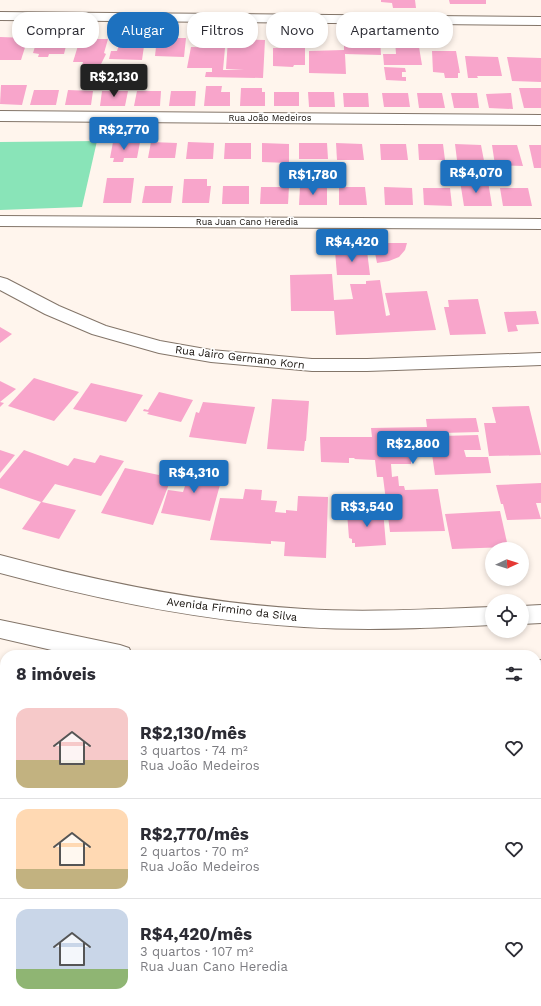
<!DOCTYPE html>
<html lang="pt">
<head>
<meta charset="utf-8">
<style>
  body { margin:0; font-family:"Work Sans",sans-serif; background:#f7f7f7; color:#2b2b33; height:100vh; display:flex; flex-direction:column; font-size:15px; white-space:nowrap }
  * { box-sizing:border-box; margin:0 }
  p { font-size:13px; color:#7c7c81 }
  .icon { flex:none; width:22px; height:22px; fill:none; stroke:currentColor; stroke-width:2; stroke-linecap:round; stroke-linejoin:round }
  .map { position:relative; flex:1; overflow:hidden }
  .details { position:absolute; left:0px; top:650px; width:541px; height:356px; display:flex; flex-direction:column; background:#fff; border-radius:16px 16px 0 0; box-shadow:0 2px 6px #0003 }
  .details>* { flex:none }
  .top-card { position:absolute; left:12px; top:12px; width:517px; height:36px; display:flex; gap:8px }
  .needle { width:26px; rotate:86deg }
  .buttons { position:absolute; left:485px; top:542px; display:grid; gap:8px }
  .buttons a { display:grid; place-items:center; width:44px; height:44px; border-radius:50%; background:#fff; box-shadow:0 2px 6px #0003; font-size:20px }
  .price { position:absolute; translate:-50% -34px; padding:0 9px; border-radius:4px; background:#1d71bf; color:#fff; font-size:13px; line-height:26px; filter:drop-shadow(0 1px 2px #0008) }
  .price::after { content:''; position:absolute; left:50%; top:24px; width:12px; height:9px; margin-left:-6px; background:inherit; clip-path:polygon(0 0,100% 0,50% 100%) }
  .price.on { background:#222; color:#fff }
  ul { padding:0; list-style:none }
  li { display:flex; align-items:center; gap:12px; height:100px; padding:0 16px }
  li+li { border-top:1px solid #e1e1e2 }
  li span { display:grid; place-items:center; flex:none; width:112px; height:80px; border-radius:12px; color:#555 }
  li>.icon { margin-inline-start:auto }
  span .icon { width:48px; height:48px; fill:#fffc; stroke-width:1 }
  li b { font-size:17px }
  h2 { display:flex; justify-content:space-between; align-items:center; height:48px; padding:0 16px; font-size:17px }
  .pill { padding:0 14px; border-radius:16px; background:#fff; box-shadow:0 2px 6px #0003; font-size:14px; line-height:36px }
  .pill.on { background:#1d71bf; color:#fff }
  .map>svg:first-child { display:block }
</style>
</head>
<body>
<div class="map">
<svg width="541" height="1006" viewBox="0 0 541 1006">
  <rect width="100%" height="100%" fill="#fff5ed"/>
  <!-- green -->
  <polygon fill="#89e4b8" points="97,141 82,207 0,210 0,142"/>
  <!-- building -->
  <g fill="#f8a5cb">
    <polygon points="381,0 415,0 416,8 393,8 392,3 381,2"/>
    <polygon points="449,0 486,0 486,4 450,4"/>
    <polygon points="0,37 28,38 21,60 0,60"/>
    <polygon points="38,37 68,38 64,54 49,54 48,57 38,57 39,54 33,53"/>
    <polygon points="344,37 380,38 381,55 345,54 346,74 309,73 309,51 344,50"/>
    <polygon points="121,38 145,39 142,60 109,59 111,51 117,51"/>
    <polygon points="157,38 186,38 184,57 155,56"/>
    <polygon points="80,39 108,39 104,53 106,54 100,66 82,66 83,62 73,62"/>
    <polygon points="228,39 265,40 263,78 205,77 206,72 212,72 212,68 187,68 191,47 225,48 223,70 244,70 226,69"/>
    <polygon points="395,40 418,41 422,65 384,65 383,54 396,54"/>
    <polygon points="273,48 305,48 305,65 294,65 293,67 273,66"/>
    <polygon points="432,51 456,51 460,73 458,73 458,78 445,78 444,73 433,72"/>
    <polygon points="465,56 498,57 502,76 477,76 478,78 468,78"/>
    <polygon points="507,57 541,58 541,82 512,81"/>
    <polygon points="108,67 136,68 134,76 106,75"/>
    <polygon points="384,67 405,68 406,72 402,72 402,77 406,77 406,81 386,80"/>
    <polygon points="1,85 27,85 22,105 0,104"/>
    <polygon points="206,86 222,86 221,92 230,92 230,106 204,106"/>
    <polygon points="241,88 262,88 262,92 265,92 265,106 240,106"/>
    <polygon points="519,88 541,88 541,108 524,108"/>
    <polygon points="34,90 59,90 56,105 30,105"/>
    <polygon points="68,90 93,91 91,105 65,105"/>
    <polygon points="102,91 128,91 125,106 100,106"/>
    <polygon points="137,91 161,91 160,106 134,106"/>
    <polygon points="171,91 196,91 195,106 169,106"/>
    <rect x="274" y="92" width="25" height="14"/>
    <polygon points="308,92 334,92 335,107 309,107"/>
    <polygon points="343,93 368,93 369,107 344,107"/>
    <polygon points="382,93 408,93 410,107 384,107"/>
    <polygon points="417,93 442,93 445,108 419,108"/>
    <polygon points="451,93 477,93 479,108 454,108"/>
    <polygon points="511,93 513,109 489,108 486,94"/>
    <polygon points="113,142 140,142 137,158 124,158 123,162 113,162 114,158 110,158"/>
    <polygon points="151,142 177,143 175,158 148,158"/>
    <polygon points="188,142 214,143 213,159 186,159"/>
    <polygon points="225,143 251,143 251,159 224,159"/>
    <polygon points="262,143 289,144 289,163 262,162"/>
    <polygon points="299,143 327,143 328,159 299,159"/>
    <polygon points="336,143 362,144 364,160 337,160"/>
    <polygon points="380,144 406,144 408,160 381,160"/>
    <polygon points="418,144 443,144 445,160 419,160"/>
    <polygon points="455,144 481,145 485,166 470,165 469,161 457,160"/>
    <polygon points="492,145 517,145 523,166 495,165"/>
    <polygon points="529,145 541,145 541,168 534,168"/>
    <polygon points="107,178 134,178 131,203 103,203"/>
    <polygon points="184,179 207,179 207,186 211,186 209,203 182,203"/>
    <polygon points="460,181 488,181 492,206 464,206"/>
    <polygon points="145,186 173,186 171,203 142,203"/>
    <polygon points="223,186 249,186 249,204 222,204"/>
    <polygon points="261,187 289,187 288,204 260,204"/>
    <polygon points="300,187 327,187 327,205 299,205"/>
    <polygon points="339,187 365,187 367,205 339,205"/>
    <polygon points="384,187 412,188 413,205 385,205"/>
    <polygon points="423,188 450,188 452,206 424,205"/>
    <polygon points="500,188 528,188 532,206 503,206"/>
    <polygon points="373,243 407,243 405,250 399,257 389,261 377,263"/>
    <polygon points="335,251 367,251 370,275 337,275"/>
    <polygon points="332,274 334,300 353,299 350,284 366,284 366,281 380,280 386,316 390,315 385,293 427,291 436,330 336,335 334,311 291,311 290,275"/>
    <polygon points="478,299 486,334 450,335 444,307 449,307 448,300"/>
    <polygon points="536,311 539,324 516,325 518,331 508,332 504,312"/>
    <polygon points="0,327 12,334 0,343"/>
    <polygon points="34,378 79,392 54,421 8,406"/>
    <polygon points="0,381 16,389 0,402 4,403 0,407"/>
    <polygon points="91,383 143,395 126,422 73,409"/>
    <polygon points="159,392 193,400 181,422 147,414 149,412 143,411 144,409 148,410"/>
    <polygon points="272,399 309,401 306,441 305,441 304,451 267,449"/>
    <polygon points="203,402 255,407 246,444 189,437 196,412 199,413"/>
    <polygon points="529,406 541,455 489,456 484,423 496,423 492,407"/>
    <polygon points="476,418 479,432 442,433 442,436 478,435 481,450 464,450 466,457 488,457 491,473 435,475 432,454 411,454 411,464 391,464 392,477 398,476 399,486 404,486 405,490 438,489 445,531 390,532 383,477 377,477 375,460 354,459 355,458 349,458 349,463 321,462 320,437 372,437 371,428 427,427 426,419"/>
    <polygon points="0,450 15,455 0,473"/>
    <polygon points="24,450 68,466 74,458 95,463 100,455 124,461 101,496 55,484 42,502 76,510 59,539 22,529 41,502 0,488 0,479"/>
    <polygon points="177,464 207,468 206,472 223,474 210,521 161,513 168,490 183,492 188,477 173,475"/>
    <polygon points="125,468 159,475 160,472 173,474 153,525 101,513"/>
    <polygon points="541,483 541,503 536,503 541,519 507,520 503,504 501,504 496,485"/>
    <polygon points="245,489 262,490 261,500 277,501 275,512 286,513 286,510 297,511 298,496 328,497 326,558 284,556 285,542 271,541 271,544 210,540 220,498 243,499"/>
    <polygon points="364,510 383,510 386,545 355,547 355,543 352,543 352,539 349,538 347,513 364,512"/>
    <polygon points="500,511 508,547 452,549 445,514"/>
    <polygon points="5,724 5,744 0,743 0,733"/>
    <polygon points="0,787 5,788 5,832 0,831"/>
    <polygon points="536,813 541,813 540,858 540,855 536,855"/>
    <rect x="536" y="860" width="5" height="44"/>
    <rect x="0" y="882" width="5" height="92"/>
    <rect x="218" y="1001" width="45" height="5"/>
    <rect x="454" y="1001" width="55" height="5"/>
  </g>
  <g fill="none" stroke-linecap="round" stroke-linejoin="round">
    <!-- street casing -->
    <g stroke="#837569" stroke-width="2">
      <g id="street">
        <polygon points="0,12 541,17 541,25 0,20"/>
        <polygon points="0,111 541,115 541,125 0,121"/>
        <polygon points="0,216 541,219 541,229 0,226"/>
        <polygon points="0,277 7,279 59,306 106,326 160,341 211,350 312,359 367,359 541,353 541,365 367,371 312,371 211,362 159,353 92,334 45,314 0,290"/>
      </g>
    </g>
    <!-- secondary casing -->
    <g stroke="#837569" stroke-width="2">
      <g id="secondary">
        <path d="M0 555C100 582 201 603 304 609 367 613 429 609 492 607V625C429 628 367 631 304 627 201 621 100 600 0 573Z"/>
        <polygon points="541,605 541,623 522,624 522,606"/>
        <polygon points="0,620 120,645 129,648 132,655 73,655 0,638"/>
        <polygon points="541,660 541,680 536,681 536,661"/>
      </g>
    </g>
    <!-- street -->
    <use href="#street" fill="#fff" fill-rule="evenodd"/>
    <!-- secondary -->
    <use href="#secondary" fill="#fff" fill-rule="evenodd"/>
  </g>
  <g text-anchor="middle" stroke-width="3.5" stroke-linejoin="round" paint-order="stroke">
    <!-- far-street labels -->
    <g font-size="9" fill="#140f0a" stroke="#fff">
      <text x="270" y="121">Rua João Medeiros</text>
      <text x="247" y="225">Rua Juan Cano Heredia</text>
    </g>
    <!-- street labels -->
    <g font-size="11" fill="#140f0a" stroke="#fff">
      <text transform="translate(240 357) rotate(7)" y="4">Rua Jairo Germano Korn</text>
      <text transform="translate(232 609) rotate(7)" y="4">Avenida Firmino da Silva</text>
    </g>
  </g>
</svg>
<div class="buttons">
<a><svg class="needle" viewBox="-14 -14 28 28"><path d="M0-13l5 13h-10z" fill="#e53935"/><path d="M0 13l5-13h-10z" fill="#7c7c81"/></svg></a>
<a><svg class="icon" aria-label="locate" viewBox="0 0 24 24"><circle cx="12" cy="12" r="6"/><path d="M12 2v4M12 18v4M2 12h4M18 12h4"/></svg></a>
</div>
<b class="price on" style="left:114px;top:98px">R$2,130</b>
<b class="price" style="left:124px;top:151px">R$2,770</b>
<b class="price" style="left:476px;top:194px">R$4,070</b>
<b class="price" style="left:313px;top:196px">R$1,780</b>
<b class="price" style="left:352px;top:263px">R$4,420</b>
<b class="price" style="left:413px;top:465px">R$2,800</b>
<b class="price" style="left:194px;top:494px">R$4,310</b>
<b class="price" style="left:367px;top:528px">R$3,540</b>
<div class="top-card">
<a class="pill">Comprar</a>
<a class="pill on">Alugar</a>
<a class="pill">Filtros</a>
<a class="pill">Novo</a>
<a class="pill">Apartamento</a>
</div>
<section class="details">
<h2>8 imóveis<svg class="icon" aria-label="filters" viewBox="0 0 24 24"><path d="M4 7h16M4 17h16"/><circle cx="9" cy="7" r="2"/><circle cx="15" cy="17" r="2"/></svg></h2>
<ul>
<li><span style="background:linear-gradient(#f6c9c9 65%,#c2b280 0)"><svg class="icon" aria-label="home" viewBox="0 0 24 24"><path d="M3 11l9-7 9 7M6 9v11h12V9"/></svg></span><div><b>R$2,130/mês</b><p>3 quartos · 74 m²</p><p>Rua João Medeiros</p></div><svg class="icon" aria-label="heart" viewBox="0 0 24 24"><path d="M12 20l-8-8c-3-5 5-10 8-4 3-6 11-1 8 4z"/></svg></li>
<li><span style="background:linear-gradient(#ffd9b3 75%,#c2b280 0)"><svg class="icon" aria-label="home" viewBox="0 0 24 24"><path d="M3 11l9-7 9 7M6 9v11h12V9"/></svg></span><div><b>R$2,770/mês</b><p>2 quartos · 70 m²</p><p>Rua João Medeiros</p></div><svg class="icon" aria-label="heart" viewBox="0 0 24 24"><path d="M12 20l-8-8c-3-5 5-10 8-4 3-6 11-1 8 4z"/></svg></li>
<li><span style="background:linear-gradient(#c9d6e8 75%,#8fb573 0)"><svg class="icon" aria-label="home" viewBox="0 0 24 24"><path d="M3 11l9-7 9 7M6 9v11h12V9"/></svg></span><div><b>R$4,420/mês</b><p>3 quartos · 107 m²</p><p>Rua Juan Cano Heredia</p></div><svg class="icon" aria-label="heart" viewBox="0 0 24 24"><path d="M12 20l-8-8c-3-5 5-10 8-4 3-6 11-1 8 4z"/></svg></li>
</ul>
</section>
</div>
</body>
</html>
